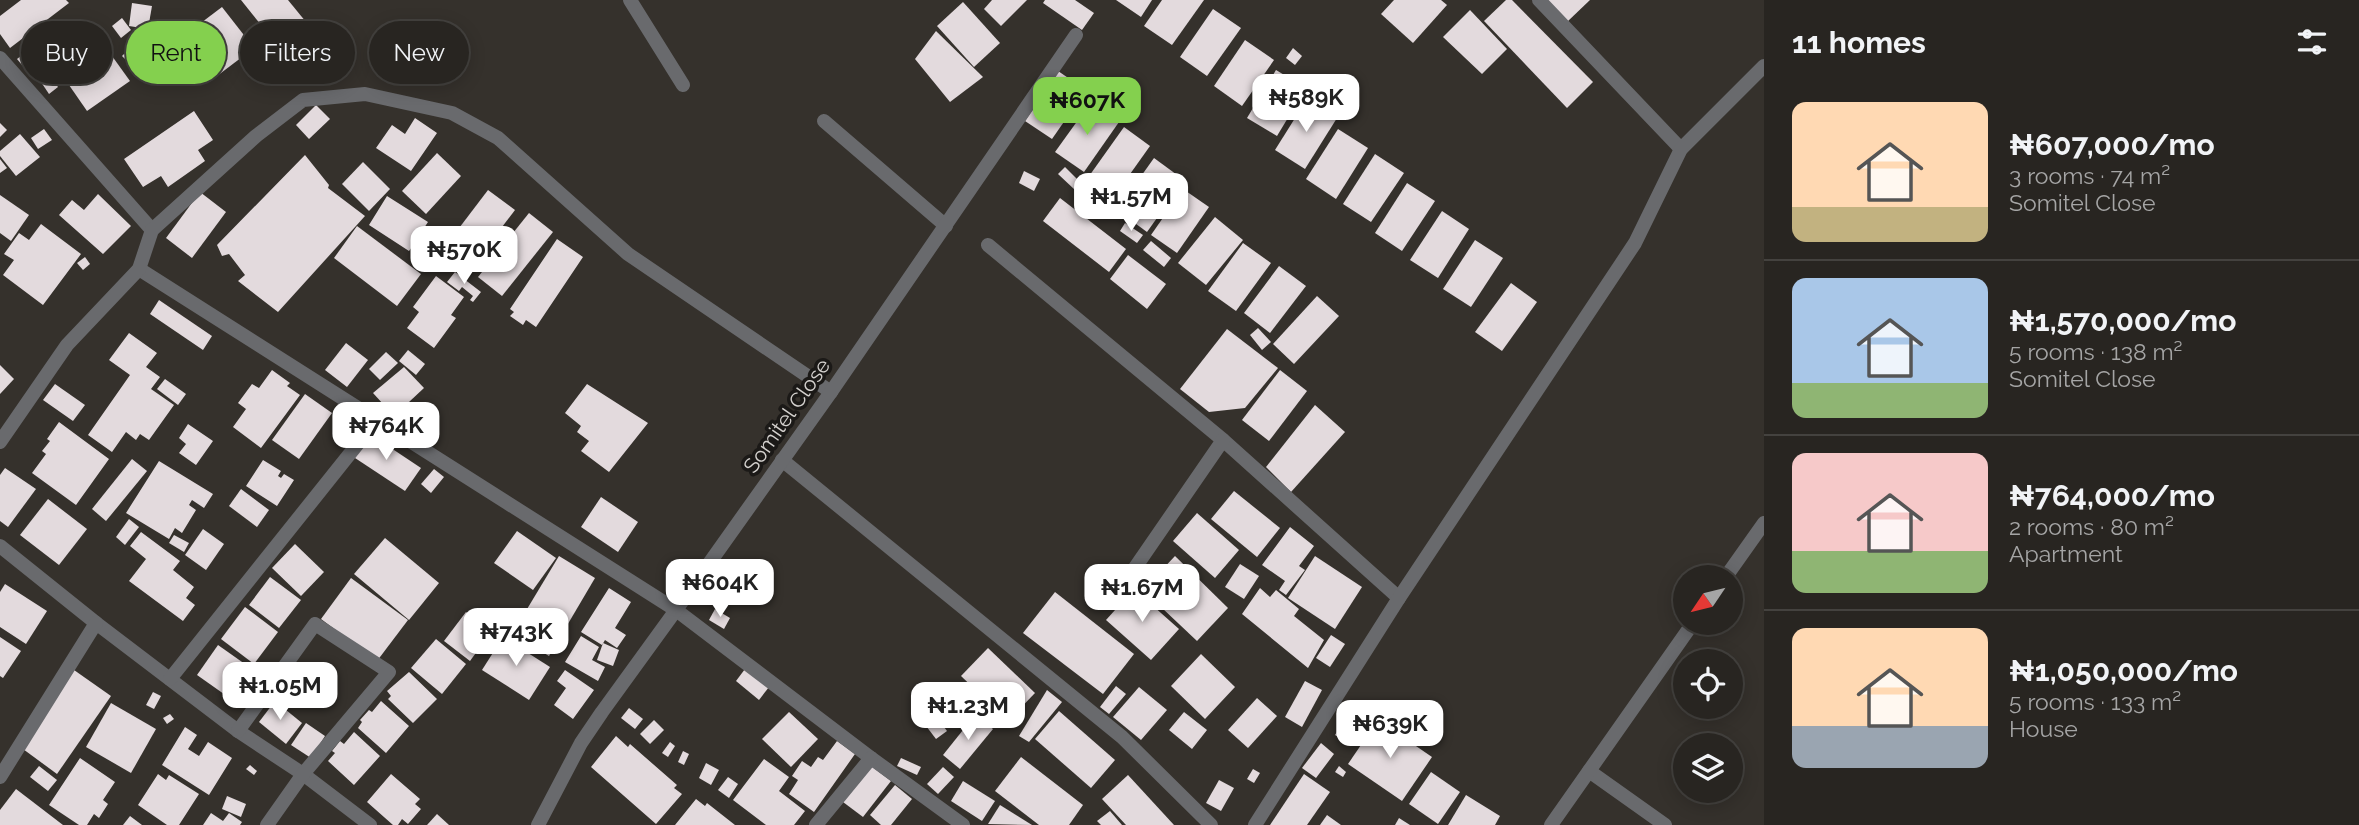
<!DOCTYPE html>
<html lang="en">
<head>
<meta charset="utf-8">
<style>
  body { margin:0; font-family:Raleway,sans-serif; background:#302d2a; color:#f1f3f6; height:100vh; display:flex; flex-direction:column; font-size:26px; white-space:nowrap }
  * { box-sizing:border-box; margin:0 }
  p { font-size:23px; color:#a5a5a5 }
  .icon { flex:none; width:38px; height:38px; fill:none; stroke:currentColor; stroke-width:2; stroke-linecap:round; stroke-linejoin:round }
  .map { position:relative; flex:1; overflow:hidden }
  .sheet { display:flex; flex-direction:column; background:#282521; width:595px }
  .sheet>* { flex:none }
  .top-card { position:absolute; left:21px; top:21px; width:665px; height:63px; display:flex; gap:14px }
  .needle { width:46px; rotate:235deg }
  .tools { position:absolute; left:1673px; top:565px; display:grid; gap:14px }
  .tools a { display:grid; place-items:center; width:70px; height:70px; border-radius:50%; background:#282521; box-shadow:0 4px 18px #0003,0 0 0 2px #44423f; font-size:35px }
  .price { position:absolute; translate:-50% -60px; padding:0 16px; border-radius:14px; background:#fff; color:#222; font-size:23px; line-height:46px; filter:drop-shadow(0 2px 4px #0008) }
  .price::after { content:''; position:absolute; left:50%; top:42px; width:21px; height:16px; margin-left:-10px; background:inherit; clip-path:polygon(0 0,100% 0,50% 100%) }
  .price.current { background:#84d04e; color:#111 }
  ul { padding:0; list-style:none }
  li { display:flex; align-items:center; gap:21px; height:175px; padding:0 28px }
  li+li { border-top:2px solid #44423f }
  li span { display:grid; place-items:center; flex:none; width:196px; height:140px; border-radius:14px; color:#555 }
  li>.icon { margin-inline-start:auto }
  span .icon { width:84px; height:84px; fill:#fffc; stroke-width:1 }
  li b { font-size:30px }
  h2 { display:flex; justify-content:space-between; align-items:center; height:84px; padding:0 28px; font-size:30px }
  .pill { padding:0 24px; border-radius:32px; background:#282521; box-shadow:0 4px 18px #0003,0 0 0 2px #44423f; font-size:24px; line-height:63px }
  .pill.current { background:#84d04e; color:#111 }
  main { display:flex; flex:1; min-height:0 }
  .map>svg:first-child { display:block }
</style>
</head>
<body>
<main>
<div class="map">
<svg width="1764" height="825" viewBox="0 0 1764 825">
  <rect width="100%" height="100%" fill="#35312c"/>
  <!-- building -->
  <g fill="#e3dadd">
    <polygon points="21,0 66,0 69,3 10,48 0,34 0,16"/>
    <polygon points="241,0 288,0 306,22 277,45"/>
    <polygon points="992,0 1027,0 1001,26 984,9"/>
    <polygon points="1045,0 1075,0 1094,13 1082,30 1043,3"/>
    <polygon points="1116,0 1152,0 1141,17"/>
    <polygon points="1162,0 1204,0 1172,45 1144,26"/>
    <polygon points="1394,0 1441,0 1447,5 1413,43 1381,14"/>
    <polygon points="1506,0 1512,0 1593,82 1567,108 1484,21"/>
    <polygon points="1545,0 1590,0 1567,22"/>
    <polygon points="963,2 1000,43 974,67 937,26"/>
    <polygon points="132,3 152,6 148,29 129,26"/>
    <polygon points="222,7 254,48 209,82 177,41"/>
    <polygon points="1213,9 1241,28 1207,76 1180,57"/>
    <polygon points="1470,10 1507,49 1482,74 1443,37"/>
    <polygon points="122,18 131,30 121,38 112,26"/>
    <polygon points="309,29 324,46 303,63 289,47"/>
    <polygon points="936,31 983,77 950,102 915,59"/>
    <polygon points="1245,40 1274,60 1242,106 1214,86"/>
    <polygon points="38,43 47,55 27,71 17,59"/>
    <polygon points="133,45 156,68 145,79 122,56"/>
    <polygon points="1293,48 1302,56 1295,65 1286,58"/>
    <polygon points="112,56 130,81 87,111 69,85"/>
    <polygon points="1276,70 1306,88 1277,136 1247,118"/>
    <polygon points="1058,71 1086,90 1052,139 1025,121"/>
    <polygon points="50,76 58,87 49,94 41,82"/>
    <polygon points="1307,99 1337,118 1305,169 1275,150"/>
    <polygon points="1091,102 1119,122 1084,172 1055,152"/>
    <polygon points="316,105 330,119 309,139 296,125"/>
    <polygon points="194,111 213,140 198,150 205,161 168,187 161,176 143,187 124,159"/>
    <polygon points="415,118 437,133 411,171 376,148 392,125 405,134"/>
    <polygon points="0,123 7,130 0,137"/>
    <polygon points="1124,127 1150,146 1113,198 1087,179"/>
    <polygon points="44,129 52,140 38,149 31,138"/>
    <polygon points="1338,129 1368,148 1336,199 1306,179"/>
    <polygon points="20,134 40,157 16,176 0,156 0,151"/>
    <polygon points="437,153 461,176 426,214 402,191"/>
    <polygon points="1375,154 1404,173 1371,222 1343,204"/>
    <polygon points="305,155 329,185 328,188 365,216 278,312 238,281 245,275 229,254 222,256 217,245"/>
    <polygon points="1154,158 1184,180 1147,232 1117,210"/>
    <polygon points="0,159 7,168 0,173"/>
    <polygon points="363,162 390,189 369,211 342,184"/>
    <polygon points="1065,167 1081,183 1075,190 1058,174"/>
    <polygon points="1024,171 1040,179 1034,191 1019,183"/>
    <polygon points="1407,183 1435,201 1402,251 1375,233"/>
    <polygon points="1183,189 1209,207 1177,253 1151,235"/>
    <polygon points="488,190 515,210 477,260 450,240"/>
    <polygon points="200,192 226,212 192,258 166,238"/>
    <polygon points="98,194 131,226 103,254 59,215 72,200 84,210"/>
    <polygon points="0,195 29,215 11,241 0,233"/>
    <polygon points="387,196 428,222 420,234 427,239 420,252 412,247 409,251 369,225"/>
    <polygon points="1060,198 1126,249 1109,272 1043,221"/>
    <polygon points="1442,211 1469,229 1438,278 1410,260"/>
    <polygon points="529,213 553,232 502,296 478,277"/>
    <polygon points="1215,217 1243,240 1206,285 1178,263"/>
    <polygon points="1125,223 1143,235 1137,243 1120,231"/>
    <polygon points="41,224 81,254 43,305 3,275 14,260 4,254 19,233 29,240"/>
    <polygon points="357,226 421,274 397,306 334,258"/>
    <polygon points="557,239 583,257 536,327 526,320 523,325 510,316 514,312 510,309"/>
    <polygon points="1475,240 1503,258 1471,307 1443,289"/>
    <polygon points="1151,241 1171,258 1164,267 1143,250"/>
    <polygon points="1243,243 1271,263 1236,311 1208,291"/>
    <polygon points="1128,255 1166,284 1147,309 1110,279"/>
    <polygon points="85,257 90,264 83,270 77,263"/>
    <polygon points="1279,266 1306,286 1270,333 1244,313"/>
    <polygon points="455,272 481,292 473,302 470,300 473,296 462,287 459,291 447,282"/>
    <polygon points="436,276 464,297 451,315 456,318 434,348 407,328 419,312 413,307"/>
    <polygon points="1511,283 1537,302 1502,351 1475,332"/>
    <polygon points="1317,296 1339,316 1294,364 1273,344"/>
    <polygon points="159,300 212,336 203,350 150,314"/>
    <polygon points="1258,328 1271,342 1262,350 1250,335"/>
    <polygon points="1227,329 1278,368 1245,408 1209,412 1180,389"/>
    <polygon points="129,333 157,353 146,367 160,377 151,389 174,405 149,440 140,434 136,440 126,432 112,452 88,435 130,375 109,360"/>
    <polygon points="346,343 368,360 347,387 325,370"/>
    <polygon points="408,350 425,364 416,375 399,361"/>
    <polygon points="386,352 398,363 380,380 369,369"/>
    <polygon points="0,365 14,379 0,394"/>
    <polygon points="404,367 424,388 394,416 373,393"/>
    <polygon points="272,370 290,383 287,386 300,395 261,448 233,427 246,409 238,403 252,384 259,388"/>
    <polygon points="1280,370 1307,391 1269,441 1242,420"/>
    <polygon points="165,379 186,394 178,405 157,389"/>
    <polygon points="55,384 85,405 73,421 43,400"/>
    <polygon points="587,384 648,423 609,472 581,451 589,441 577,432 581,426 565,413"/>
    <polygon points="305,394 332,413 299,459 272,440"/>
    <polygon points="1315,405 1345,432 1291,492 1266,467"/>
    <polygon points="59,422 109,459 76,505 32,473 46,454 42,451 50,441 47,439"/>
    <polygon points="188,424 213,441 196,465 179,453 186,444 179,438"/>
    <polygon points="367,432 421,468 405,491 352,456"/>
    <polygon points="132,459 147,471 106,521 92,509"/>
    <polygon points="263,460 281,471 278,476 281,478 284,474 294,480 277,506 246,486"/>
    <polygon points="159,461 213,494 204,508 192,500 189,505 196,510 182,533 175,528 169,539 126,513"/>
    <polygon points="5,468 36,489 8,527 0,521 0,475"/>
    <polygon points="434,469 444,477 431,493 421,484"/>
    <polygon points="241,489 269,510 257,527 229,506"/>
    <polygon points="1234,491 1280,528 1257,557 1211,519"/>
    <polygon points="601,497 638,522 618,552 581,527"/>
    <polygon points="48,499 87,529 59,565 20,535"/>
    <polygon points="1197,513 1239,550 1215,578 1173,541"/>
    <polygon points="129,519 139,527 125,545 116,537"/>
    <polygon points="1290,527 1314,546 1299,566 1305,570 1286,595 1279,590 1285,581 1262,565"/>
    <polygon points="203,529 224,544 206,570 185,555"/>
    <polygon points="517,531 556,558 533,590 494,563"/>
    <polygon points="141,532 180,561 173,570 194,587 186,598 195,605 183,621 129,581 146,559 130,546"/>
    <polygon points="174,535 189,543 184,552 169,543"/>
    <polygon points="385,538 439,583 409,620 354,574"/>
    <polygon points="295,544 324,572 301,596 272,568"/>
    <polygon points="559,556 595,578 549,656 512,634"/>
    <polygon points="1175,556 1228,608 1197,641 1143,590"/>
    <polygon points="1315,556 1362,587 1335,629 1288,598"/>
    <polygon points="1240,564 1259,576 1244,599 1225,587"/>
    <polygon points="270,577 301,600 279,628 249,605"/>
    <polygon points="351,578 408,620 377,661 321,619"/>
    <polygon points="5,584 47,611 26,644 0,627 0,592"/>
    <polygon points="609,588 631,602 615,628 626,635 617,648 605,640 602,645 581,632"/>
    <polygon points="1260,588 1270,597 1276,590 1299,609 1294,616 1324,640 1308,668 1242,614"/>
    <polygon points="1134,589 1179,629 1151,660 1106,620"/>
    <polygon points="1055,592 1134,654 1103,694 1023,633"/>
    <polygon points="245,607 278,632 254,664 221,639"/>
    <polygon points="715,609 730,618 724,629 709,620"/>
    <polygon points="466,612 491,632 470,661 444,641"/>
    <polygon points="1331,635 1345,644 1330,667 1316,658"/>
    <polygon points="581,636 599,647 592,660 605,667 598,681 565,662"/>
    <polygon points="0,637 21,651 3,678 0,676"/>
    <polygon points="503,637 550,667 529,700 482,670"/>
    <polygon points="436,639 466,664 442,694 411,668"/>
    <polygon points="603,643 619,650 613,666 597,660"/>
    <polygon points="218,645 252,669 231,699 197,675"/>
    <polygon points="988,648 1035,693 1008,721 961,676"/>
    <polygon points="1201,654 1235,687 1205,719 1171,686"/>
    <polygon points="745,669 769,687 759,700 736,681"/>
    <polygon points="74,670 111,696 57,774 23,749"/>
    <polygon points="565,670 594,690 573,719 554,705 566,688 557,681"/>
    <polygon points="409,672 437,699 413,723 388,699 391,696 387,691"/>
    <polygon points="1305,681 1322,690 1302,727 1285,717"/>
    <polygon points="1116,686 1126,694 1109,714 1100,707"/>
    <polygon points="1139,687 1167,710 1141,740 1113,717"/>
    <polygon points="1047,690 1062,702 1029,742 1019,736"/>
    <polygon points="153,692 161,696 154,709 146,705"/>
    <polygon points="1257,698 1277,716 1248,748 1228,730"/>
    <polygon points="275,701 302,723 286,744 259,722"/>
    <polygon points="381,701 409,726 386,753 358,728 362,722 360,720 369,710 372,712"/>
    <polygon points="111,703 156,729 131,773 86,747"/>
    <polygon points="1354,704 1371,714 1352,746 1335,735"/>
    <polygon points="629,708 643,719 635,729 621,718"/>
    <polygon points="931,710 947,731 936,739 920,718"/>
    <polygon points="1059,711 1115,760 1091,788 1035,739"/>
    <polygon points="789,712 818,739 791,767 762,739"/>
    <polygon points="1184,712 1207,730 1192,749 1169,730"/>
    <polygon points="170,714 174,719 167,724 163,718"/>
    <polygon points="975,715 993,729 960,769 943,755"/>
    <polygon points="654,720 664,730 650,744 640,734"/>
    <polygon points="1378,720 1432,757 1402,801 1348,764"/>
    <polygon points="306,723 325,736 311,758 291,745"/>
    <polygon points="185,727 197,735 188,749 199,756 208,742 232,758 209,795 162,765"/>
    <polygon points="354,732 380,756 354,785 328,761 335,753 332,751 340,741 344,744"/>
    <polygon points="616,736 628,747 630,744 677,785 674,788 682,794 656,824 591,767"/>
    <polygon points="837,741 855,754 814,812 789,794 798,780 792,776 802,761 811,767 818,757 823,760"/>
    <polygon points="670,742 675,746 668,757 662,753"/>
    <polygon points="1321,743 1334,754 1316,778 1302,768"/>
    <polygon points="683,751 689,754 684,765 678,762"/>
    <polygon points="1021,757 1083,805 1069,825 1039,825 995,791"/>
    <polygon points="80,758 115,782 103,800 108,804 99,818 94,814 87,825 79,825 49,805"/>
    <polygon points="901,758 921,767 917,775 897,766"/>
    <polygon points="764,759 789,777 779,791 805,811 794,825 766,825 733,800"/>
    <polygon points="706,763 719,770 711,785 699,778"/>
    <polygon points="250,765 257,771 254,775 246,769"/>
    <polygon points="39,766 57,780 48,791 30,777"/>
    <polygon points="871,766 891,781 863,817 843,802"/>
    <polygon points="1339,766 1346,772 1343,777 1335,772"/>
    <polygon points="943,767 954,777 938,794 927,784"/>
    <polygon points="1253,769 1260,773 1254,783 1247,779"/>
    <polygon points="1431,772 1460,792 1438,824 1409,804"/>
    <polygon points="158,774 166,780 169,775 199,794 179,825 167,825 138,805"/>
    <polygon points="391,774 420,799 415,804 421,809 408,824 402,819 398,825 393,825 367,802"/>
    <polygon points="1304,774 1330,792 1307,825 1270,825"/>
    <polygon points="1128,775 1174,825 1126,825 1102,799"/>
    <polygon points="728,777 738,784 729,798 718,790"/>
    <polygon points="1219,780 1234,788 1221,811 1206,803"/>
    <polygon points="963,781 995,801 982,821 951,801"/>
    <polygon points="895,785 912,799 891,825 881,825 870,815"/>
    <polygon points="16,789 63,825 0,825 0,810"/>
    <polygon points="1466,795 1500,816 1495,825 1448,825"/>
    <polygon points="227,796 246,804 241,817 222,809"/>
    <polygon points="696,799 705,806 707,803 735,825 675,825"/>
    <polygon points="1000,805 1032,825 988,824"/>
    <polygon points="1110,811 1122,825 1101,825 1097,821"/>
    <polygon points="211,813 223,821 229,813 242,822 240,825 203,825"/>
    <polygon points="437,814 449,825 427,825"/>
    <polygon points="1327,815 1341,825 1320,825"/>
    <polygon points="130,816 142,825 123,825"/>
    <polygon points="1399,818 1410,825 1395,825"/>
  </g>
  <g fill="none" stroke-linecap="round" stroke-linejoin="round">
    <!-- minor -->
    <g stroke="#696a6d" stroke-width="14">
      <polyline points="630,0 683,85"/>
      <polyline points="1539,0 1681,149"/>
      <polyline points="0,58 152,230"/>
      <polyline points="824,121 946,226"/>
      <polyline points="988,245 1223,440 1399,598"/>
      <polyline points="139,269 676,610 871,758 963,825"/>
      <polyline points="0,442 67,345 139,269 152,230 256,136 303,100 365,94 452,113 498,138 628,254 831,392"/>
      <polyline points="782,460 1122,737 1211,825"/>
      <polyline points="0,546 96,623 238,731 303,774 370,825"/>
      <polyline points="1725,578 1764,523"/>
      <polyline points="1119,591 1223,440"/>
      <polyline points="170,679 376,421"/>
      <polyline points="238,731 315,624 389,672 303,774 267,825"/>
      <polyline points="1589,771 1665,825"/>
      <polyline points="0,777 96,623"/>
      <polyline points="538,825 581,743 602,712 676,610 831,392 1076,35"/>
      <polyline points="816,825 871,758"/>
      <polyline points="1255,825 1399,598 1635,243 1681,149 1764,66"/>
      <polyline points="1551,825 1693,623"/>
    </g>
  </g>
  <g text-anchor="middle" stroke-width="7" stroke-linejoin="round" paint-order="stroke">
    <!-- street labels -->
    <g font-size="21" fill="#d4d1ce" stroke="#1b1917">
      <text transform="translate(787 416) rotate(-55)" y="7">Somitel Close</text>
    </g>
  </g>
</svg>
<div class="tools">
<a><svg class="needle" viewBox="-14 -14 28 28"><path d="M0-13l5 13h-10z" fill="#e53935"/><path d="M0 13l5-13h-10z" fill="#a5a5a5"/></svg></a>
<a><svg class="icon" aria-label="locate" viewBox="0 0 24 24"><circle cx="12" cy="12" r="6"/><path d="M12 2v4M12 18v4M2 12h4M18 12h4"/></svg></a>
<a><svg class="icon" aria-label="layers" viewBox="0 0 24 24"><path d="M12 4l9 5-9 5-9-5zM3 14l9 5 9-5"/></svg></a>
</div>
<b class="price" style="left:1306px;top:134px">₦589K</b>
<b class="price current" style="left:1087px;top:137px">₦607K</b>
<b class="price" style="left:1131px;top:233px">₦1.57M</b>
<b class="price" style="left:464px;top:286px">₦570K</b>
<b class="price" style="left:386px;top:462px">₦764K</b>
<b class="price" style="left:720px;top:619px">₦604K</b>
<b class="price" style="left:1142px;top:624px">₦1.67M</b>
<b class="price" style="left:516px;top:668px">₦743K</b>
<b class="price" style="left:280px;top:722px">₦1.05M</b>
<b class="price" style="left:968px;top:742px">₦1.23M</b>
<b class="price" style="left:1390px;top:760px">₦639K</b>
<div class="top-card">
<a class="pill">Buy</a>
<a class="pill current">Rent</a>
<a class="pill">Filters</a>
<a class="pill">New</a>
</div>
</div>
<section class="sheet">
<h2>11 homes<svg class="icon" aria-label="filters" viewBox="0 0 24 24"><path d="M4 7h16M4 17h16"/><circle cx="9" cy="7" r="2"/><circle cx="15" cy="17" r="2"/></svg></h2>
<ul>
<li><span style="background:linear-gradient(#ffd9b3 75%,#c2b280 0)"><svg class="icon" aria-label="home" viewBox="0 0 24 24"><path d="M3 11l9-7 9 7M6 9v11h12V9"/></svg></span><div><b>₦607,000/mo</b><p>3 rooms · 74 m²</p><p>Somitel Close</p></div></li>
<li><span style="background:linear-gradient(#a9c7e8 75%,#8fb573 0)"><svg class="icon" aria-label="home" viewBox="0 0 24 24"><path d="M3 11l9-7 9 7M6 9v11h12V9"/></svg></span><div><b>₦1,570,000/mo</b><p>5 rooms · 138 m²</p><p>Somitel Close</p></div></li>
<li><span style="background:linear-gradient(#f6c9c9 70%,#8fb573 0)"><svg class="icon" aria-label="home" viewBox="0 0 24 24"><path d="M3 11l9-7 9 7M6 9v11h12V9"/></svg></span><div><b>₦764,000/mo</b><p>2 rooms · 80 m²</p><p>Apartment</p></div></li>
<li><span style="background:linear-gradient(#ffd9b3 70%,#9aa5b1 0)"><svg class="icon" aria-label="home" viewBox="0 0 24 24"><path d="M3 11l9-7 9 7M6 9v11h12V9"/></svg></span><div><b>₦1,050,000/mo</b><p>5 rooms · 133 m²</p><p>House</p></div></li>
</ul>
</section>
</main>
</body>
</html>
